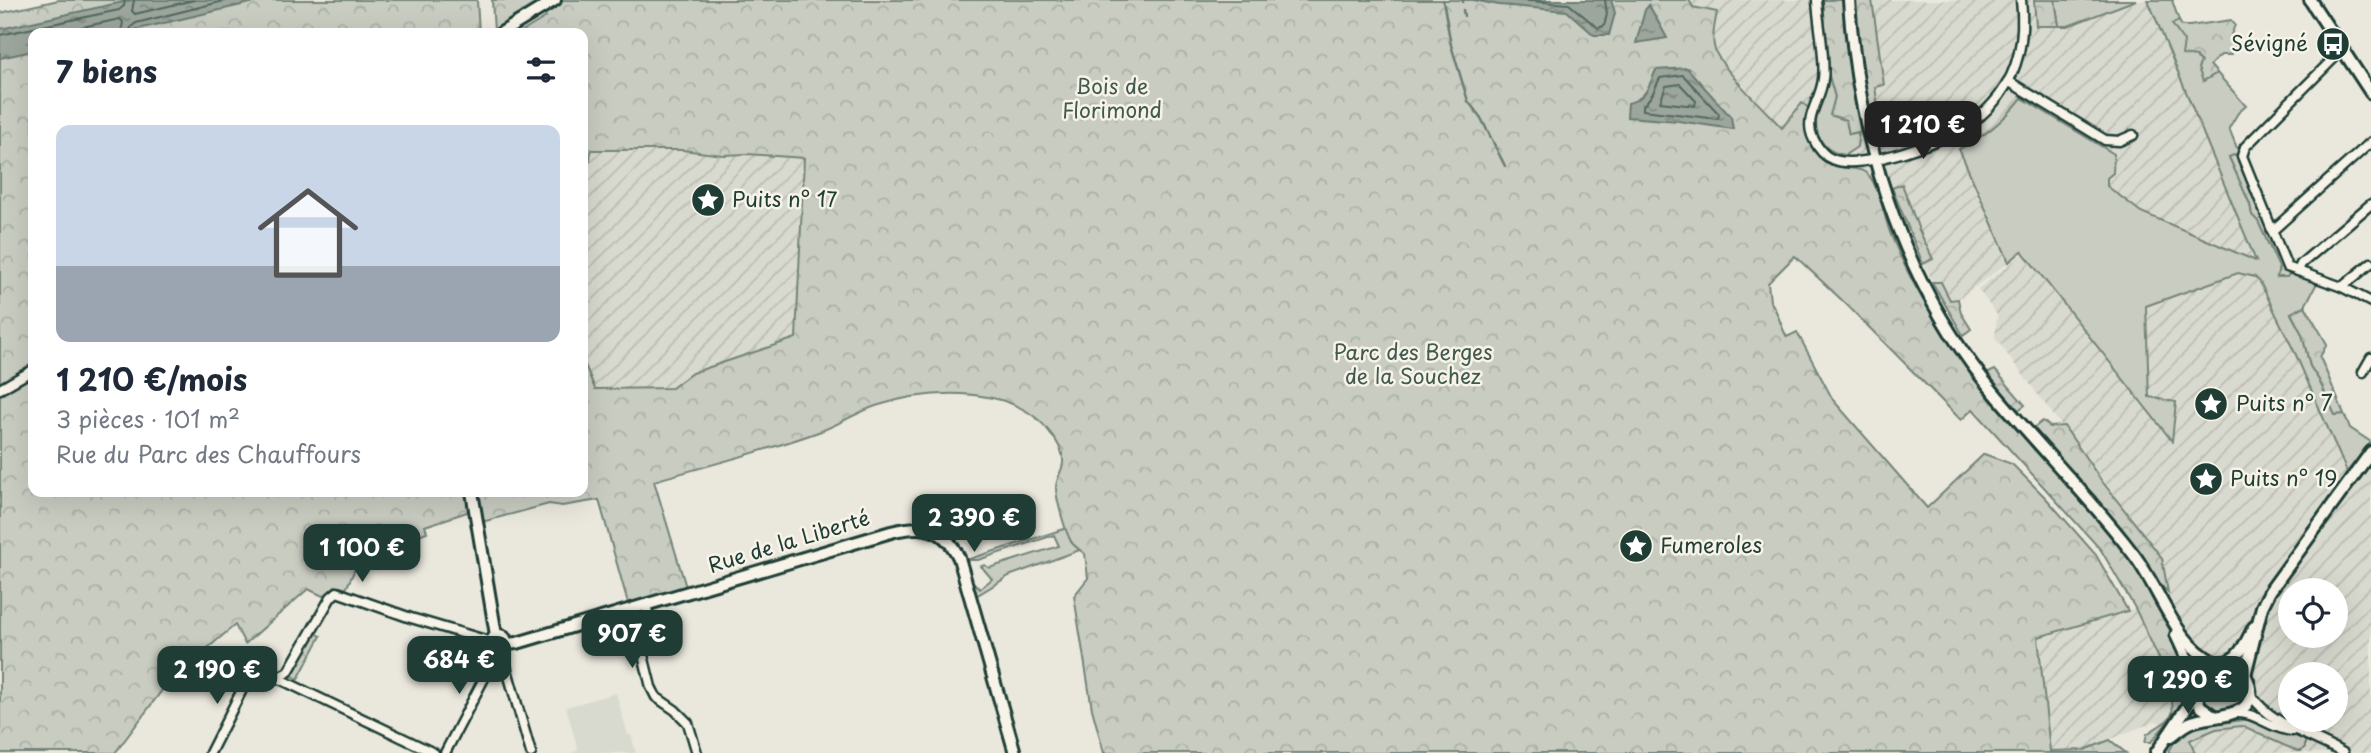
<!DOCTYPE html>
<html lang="fr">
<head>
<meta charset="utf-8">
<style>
  body { margin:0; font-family:"Playpen Sans",sans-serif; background:#f6f6f7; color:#1f2937; height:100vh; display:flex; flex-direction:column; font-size:26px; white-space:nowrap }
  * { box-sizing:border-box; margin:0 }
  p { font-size:23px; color:#747a83 }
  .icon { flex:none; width:38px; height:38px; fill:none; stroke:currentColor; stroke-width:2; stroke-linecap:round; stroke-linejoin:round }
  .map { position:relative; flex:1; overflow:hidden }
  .details { position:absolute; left:28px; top:28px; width:560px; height:469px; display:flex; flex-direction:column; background:#fff; border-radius:14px; box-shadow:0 7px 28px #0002 }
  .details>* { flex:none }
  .fabs { position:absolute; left:2278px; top:578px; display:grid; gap:14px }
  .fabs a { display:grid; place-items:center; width:70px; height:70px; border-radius:50%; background:#fff; box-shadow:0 7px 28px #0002; font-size:35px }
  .price { position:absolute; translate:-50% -60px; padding:0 16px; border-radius:14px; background:#1f3d34; color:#fff; font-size:23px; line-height:46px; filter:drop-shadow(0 2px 4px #0008) }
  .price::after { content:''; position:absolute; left:50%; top:42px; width:21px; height:16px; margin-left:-10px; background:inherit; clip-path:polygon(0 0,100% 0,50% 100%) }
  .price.active { background:#222; color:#fff }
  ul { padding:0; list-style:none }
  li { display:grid; align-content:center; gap:14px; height:371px; padding:0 28px }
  li span { display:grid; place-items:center; height:217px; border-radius:14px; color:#555 }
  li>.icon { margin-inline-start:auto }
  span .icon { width:126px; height:126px; fill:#fffc; stroke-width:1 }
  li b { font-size:30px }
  h2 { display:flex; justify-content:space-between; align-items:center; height:84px; padding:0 28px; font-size:30px }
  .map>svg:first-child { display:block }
</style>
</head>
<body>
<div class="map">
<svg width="2371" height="753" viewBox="0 0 2371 753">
  <defs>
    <pattern id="industrial-furrows" width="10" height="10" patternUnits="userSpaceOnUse" patternTransform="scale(1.75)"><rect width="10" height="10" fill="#d9dacf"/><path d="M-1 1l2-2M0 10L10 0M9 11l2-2" fill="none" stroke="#babcb2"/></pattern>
    <pattern id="forest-crowns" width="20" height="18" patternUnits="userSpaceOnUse" patternTransform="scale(1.75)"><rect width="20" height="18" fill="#c8ccc1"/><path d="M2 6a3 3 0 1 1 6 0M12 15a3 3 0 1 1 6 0" fill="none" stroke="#abb0a6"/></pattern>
    <pattern id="water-ripples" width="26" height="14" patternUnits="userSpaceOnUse" patternTransform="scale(1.75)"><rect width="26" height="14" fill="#9ca69c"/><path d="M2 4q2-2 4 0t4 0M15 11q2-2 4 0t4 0" fill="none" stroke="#7f8880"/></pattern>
  </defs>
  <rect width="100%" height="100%" fill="#eae8dd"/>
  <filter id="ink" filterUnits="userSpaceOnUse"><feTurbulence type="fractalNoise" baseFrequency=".0143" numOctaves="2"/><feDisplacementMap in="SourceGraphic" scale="14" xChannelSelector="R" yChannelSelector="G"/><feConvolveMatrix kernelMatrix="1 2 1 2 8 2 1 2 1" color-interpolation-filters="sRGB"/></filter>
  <g filter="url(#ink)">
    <!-- built -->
    <polygon fill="#d9dacf" points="616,693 628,735 631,735 636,753 571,753 578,750 566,707"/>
    <!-- industrial -->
    <g fill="url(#industrial-furrows)" fill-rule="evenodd">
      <polygon points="1689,0 2034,0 2036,26 2068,26 2136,0 2148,0 2256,262 2141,212 2107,186 2107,178 2022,98 1994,128 1977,140 1959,149 2009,262 1958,299 1942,301 1908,231 1892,189 1877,193 1872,179 1867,173 1858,168 1831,164 1783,129 1728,69 1715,50 1713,35 1716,12 1693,7"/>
      <polygon points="583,143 804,154 796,338 692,373 672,388 595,389 583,360"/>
      <path d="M2023 254 2172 440 2176 402 2149 398 2146 305 2238 273 2255 277 2260 281 2296 355 2348 472 2371 442V753H2195L2189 740 2156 721 2084 750 2050 752 2038 637 2128 611 2168 591 2162 558 1995 338 1997 315 1978 289ZM2291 590H2336V635H2291ZM2291 674H2336V719H2291Z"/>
    </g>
    <!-- green -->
    <g fill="#c8ccc1" stroke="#74847a" stroke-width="2">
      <polygon points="2055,0 2136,0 2068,26 2059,26"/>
      <path d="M2148 0H2172L2179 21 2172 24 2201 62 2203 81 2217 73 2246 106 2238 113 2229 128 2239 153 2229 157 2250 204 2252 215 2258 221 2279 267 2277 277 2291 271 2318 281 2305 306 2291 314 2302 334 2310 366 2319 380 2335 415 2344 414 2350 428 2371 442 2347 472 2296 355 2260 282 2255 277 2238 273 2146 306 2149 397 2176 402 2172 441 2022 251 2009 262 1959 149C1985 137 2004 120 2022 98L2114 154 2113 173 2107 178V186L2141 212 2256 261Z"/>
      <path d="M1829 76 1835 97 1831 115 1846 120 1849 134 1859 132 1857 147 1845 155C1837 154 1831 152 1825 146 1805 125 1824 100 1829 76Z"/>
      <polygon points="1067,528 1071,542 1080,550 1009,576 976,596 970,579 980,589 992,579 981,566 985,565 989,568 1059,546 1054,535 978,560 966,560"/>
      <path d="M2188 667C2192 698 2169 720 2151 742H2145L2147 734C2173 716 2177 721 2169 686L2177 674Z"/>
      <circle cx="2222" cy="690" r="22"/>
      <polygon points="2248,719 2278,733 2301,737 2305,740 2305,747 2301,751 2297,751 2241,726 2216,729 2190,740 2195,753 2168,753 2179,734 2187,728 2193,729 2196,724 2223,723"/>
    </g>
    <!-- forest -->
    <g fill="url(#forest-crowns)" stroke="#74847a" stroke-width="2">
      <path d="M59 0H477L479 32 33 33V492H583V360L595 389 672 388 692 373 796 338 804 158 747 154 723 155 682 150H591L590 160 583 159V33H520L546 17 538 5 497 31H494L492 0H1689L1693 7 1717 12C1715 23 1711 38 1715 50 1721 68 1767 112 1782 128L1802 103 1809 108C1804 131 1813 161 1840 167 1852 169 1865 167 1872 180 1882 196 1884 218 1891 235 1899 254 1909 275 1919 293 1975 386 2050 464 2120 547 2149 584 2167 625 2188 667L2177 674 2169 686 2163 667 2135 608 2101 550 1973 409 1961 420 1846 304 1795 256 1768 283 1770 301C1778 310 1780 326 1787 337L1797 332 1833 400 1927 508 1984 454 2012 464 2045 497 2096 555 2128 611 2038 637 2050 751 2084 750 2110 740 2126 753H1104L1092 709 1074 596 1088 578 1085 554C1081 551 1076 547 1073 544 1066 536 1056 498 1056 488 1056 478 1062 472 1063 463 1064 453 1057 441 1051 434 1016 384 931 389 879 405 858 411 841 424 821 431 767 451 709 465 654 481L686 587 628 603 599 500 562 506 549 504 482 522 479 508 425 526 427 532 361 556 346 589 335 586 325 597 308 589 245 644 235 625 169 681 115 753H0V13Z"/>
      <polygon points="1823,0 1872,0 1884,85 1875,87 1881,127 1849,134 1846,120 1830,115 1835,97 1829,76"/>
      <polygon points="2034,0 2055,0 2059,26 2036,26"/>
      <polygon points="2231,20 2235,25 2231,35 2237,46 2231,55 2221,55 2210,65 2217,73 2203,81 2198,68 2201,62 2196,57 2182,55 2184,42 2172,24 2179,21 2182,26 2189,26"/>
      <polygon points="2239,153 2284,268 2291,271 2287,277 2277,277 2279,267 2258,221 2252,215 2250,204 2229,157"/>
      <polygon points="1902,184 1919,230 1933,259 1923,264 1892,188"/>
      <polygon points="1932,282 1941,282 1950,300 1958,299 1961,313 1971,329 1963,335"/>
      <polygon points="2305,306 2327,344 2320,357 2344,414 2335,415 2319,380 2310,366 2302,334 2291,313"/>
      <polygon points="1995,370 2025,405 2017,411 1986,374"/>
      <polygon points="2043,421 2050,427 2064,426 2101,480 2162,558 2168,592 2154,579 2136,548 2032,429"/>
      <polygon points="314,632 321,636 298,679 291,675"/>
    </g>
    <!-- water -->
    <g fill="url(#water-ripples)" stroke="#6a7c72" stroke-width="2">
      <polygon points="132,0 263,0 121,33 33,33 33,51 0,58 0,29"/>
      <polygon points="1473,0 1611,0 1615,13 1609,35 1594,35 1567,11 1499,5"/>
      <polygon points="1649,5 1667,38 1636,43 1645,10"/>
      <path d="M1687 68 1731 117 1733 129 1678 121 1627 117 1628 103C1647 98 1648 87 1656 70Z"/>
    </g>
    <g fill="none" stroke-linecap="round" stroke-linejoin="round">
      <!-- shore -->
      <g stroke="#51675e" stroke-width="2">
        <polyline points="134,0 132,11 135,14 194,0"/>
        <polyline points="1516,0 1569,4 1598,28 1604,26 1607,14 1605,0"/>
        <polyline points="54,33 120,19 123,22 121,33"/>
        <polyline points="130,33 131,27 136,23 228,0"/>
        <polyline points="0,35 119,10 124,6 125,0"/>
        <polygon points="1683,75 1719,114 1718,119 1643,110 1643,106 1652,95 1660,78"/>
        <polygon points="1680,84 1696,101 1695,106 1660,102 1666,86"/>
      </g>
      <!-- stream -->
      <g stroke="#6a7c72" stroke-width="2.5">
        <polyline points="1443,0 1451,45 1468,101 1481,118 1505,166"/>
        <polyline points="1463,0 1463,2"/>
        <polyline points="1463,10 1464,16"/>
      </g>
      <!-- street casing -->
      <g stroke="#1f3d34" stroke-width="13">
        <g id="street">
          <path d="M1817 0C1818 23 1826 59 1823 79 1821 101 1802 118 1814 140 1818 148 1824 156 1832 159 1860 172 1948 140 1973 122 1982 115 1992 105 1999 96 2020 68 2025 34 2021 0"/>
          <polyline points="2343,49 2245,147 2242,156 2287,267 2342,287 2371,302"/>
          <polyline points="2008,81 2105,140 2119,141 2133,135"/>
          <polyline points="2272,231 2371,142"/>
          <polyline points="2298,271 2301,264 2371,204"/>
          <polyline points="2342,287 2371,263"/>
          <polyline points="2363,372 2371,358"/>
          <polyline points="0,389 33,370"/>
          <polyline points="646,605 654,635 643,655 651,687 656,697 675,710 688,723 697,753"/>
          <polyline points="503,648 506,666 531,753"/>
          <polyline points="278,677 288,672 331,597 337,592 411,618 492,642"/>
          <path d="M2249 693C2272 726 2310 734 2343 753"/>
          <path d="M2236 713C2256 712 2270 729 2292 731"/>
          <polyline points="210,753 251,672 261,670 434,753"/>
          <polyline points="445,753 492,663 497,649"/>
        </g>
      </g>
      <!-- secondary casing -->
      <g stroke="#1f3d34" stroke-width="16">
        <g id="secondary">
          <path d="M1849 0C1857 133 1899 272 1983 379 2030 438 2085 491 2131 551 2160 586 2172 643 2216 663"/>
          <polyline points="2310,0 2371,93"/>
          <polyline points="501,33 555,0"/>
          <polyline points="472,492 496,635"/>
          <circle cx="499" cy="642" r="7"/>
          <path d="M506 644 517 643 891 532C922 524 944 526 959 558L1015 753"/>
          <polyline points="2245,675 2262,607 2270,591 2371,452"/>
          <path d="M2196 682C2206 658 2221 669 2236 656 2244 649 2249 636 2254 627"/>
          <polyline points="2195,691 2200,706 2214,716"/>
          <path d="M2170 737C2177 732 2184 725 2192 722 2212 714 2262 720 2248 681 2244 669 2234 665 2223 662"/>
          <polyline points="2156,753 2189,704 2195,691 2194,674 2176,635"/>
        </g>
      </g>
      <!-- street -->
      <use href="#street" stroke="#f7f3e8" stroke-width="8"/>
      <!-- secondary -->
      <use href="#secondary" stroke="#f7f3e8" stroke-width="10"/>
    </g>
  </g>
  <!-- icons -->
  <defs>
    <g id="bus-disc" transform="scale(1.75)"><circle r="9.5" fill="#1f3d34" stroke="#f7f3e8"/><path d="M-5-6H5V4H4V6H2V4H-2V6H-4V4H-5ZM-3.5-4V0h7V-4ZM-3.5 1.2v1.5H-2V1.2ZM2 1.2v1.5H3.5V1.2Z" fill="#fff"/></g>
    <g id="sight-disc" transform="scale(1.75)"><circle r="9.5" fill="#1f3d34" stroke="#f7f3e8"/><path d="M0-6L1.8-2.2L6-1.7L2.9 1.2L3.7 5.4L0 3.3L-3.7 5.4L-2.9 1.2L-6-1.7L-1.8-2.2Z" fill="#fff"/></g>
  </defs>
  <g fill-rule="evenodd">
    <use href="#bus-disc" x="2333" y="44"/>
    <use href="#sight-disc" x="708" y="200"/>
    <use href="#sight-disc" x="2211" y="404"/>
    <use href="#sight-disc" x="2206" y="479"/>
    <use href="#sight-disc" x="1636" y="546"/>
  </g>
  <g text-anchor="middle" stroke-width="5" stroke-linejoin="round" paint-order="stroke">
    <!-- poi labels -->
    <g font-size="21" fill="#1f3d34" stroke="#f7f3e8" text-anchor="start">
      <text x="2308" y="51" text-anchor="end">Sévigné</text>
      <text x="732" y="207">Puits n° 17</text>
      <text x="2236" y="411">Puits n° 7</text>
      <text x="2230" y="486">Puits n° 19</text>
      <text x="1660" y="553">Fumeroles</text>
    </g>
    <!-- park labels -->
    <g font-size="21" fill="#415a50" stroke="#f7f3e8">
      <text x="1112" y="94">Bois de<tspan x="1112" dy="24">Florimond</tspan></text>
      <text x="1413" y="360">Parc des Berges<tspan x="1413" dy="24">de la Souchez</tspan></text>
    </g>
    <!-- street labels -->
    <g font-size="21" fill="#1f3d34" stroke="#f7f3e8">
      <text transform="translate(789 542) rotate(-17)" y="7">Rue de la Liberté</text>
    </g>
  </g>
</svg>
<div class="fabs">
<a><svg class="icon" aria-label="locate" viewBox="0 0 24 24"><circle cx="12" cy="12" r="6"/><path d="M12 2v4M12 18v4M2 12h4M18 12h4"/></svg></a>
<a><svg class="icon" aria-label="layers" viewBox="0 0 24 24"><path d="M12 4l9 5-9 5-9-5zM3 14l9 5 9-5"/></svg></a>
</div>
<b class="price active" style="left:1923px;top:161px">1 210 €</b>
<b class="price" style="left:974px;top:554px">2 390 €</b>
<b class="price" style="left:362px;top:584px">1 100 €</b>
<b class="price" style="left:632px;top:670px">907 €</b>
<b class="price" style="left:459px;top:696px">684 €</b>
<b class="price" style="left:217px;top:706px">2 190 €</b>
<b class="price" style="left:2188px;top:716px">1 290 €</b>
<section class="details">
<h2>7 biens<svg class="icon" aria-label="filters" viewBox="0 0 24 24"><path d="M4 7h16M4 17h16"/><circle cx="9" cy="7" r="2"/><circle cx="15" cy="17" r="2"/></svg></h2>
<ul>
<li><span style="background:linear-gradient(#c9d6e8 65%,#9aa5b1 0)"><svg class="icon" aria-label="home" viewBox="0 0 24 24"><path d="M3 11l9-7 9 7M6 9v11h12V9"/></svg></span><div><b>1 210 €/mois</b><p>3 pièces · 101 m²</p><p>Rue du Parc des Chauffours</p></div></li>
</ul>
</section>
</div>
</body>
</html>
